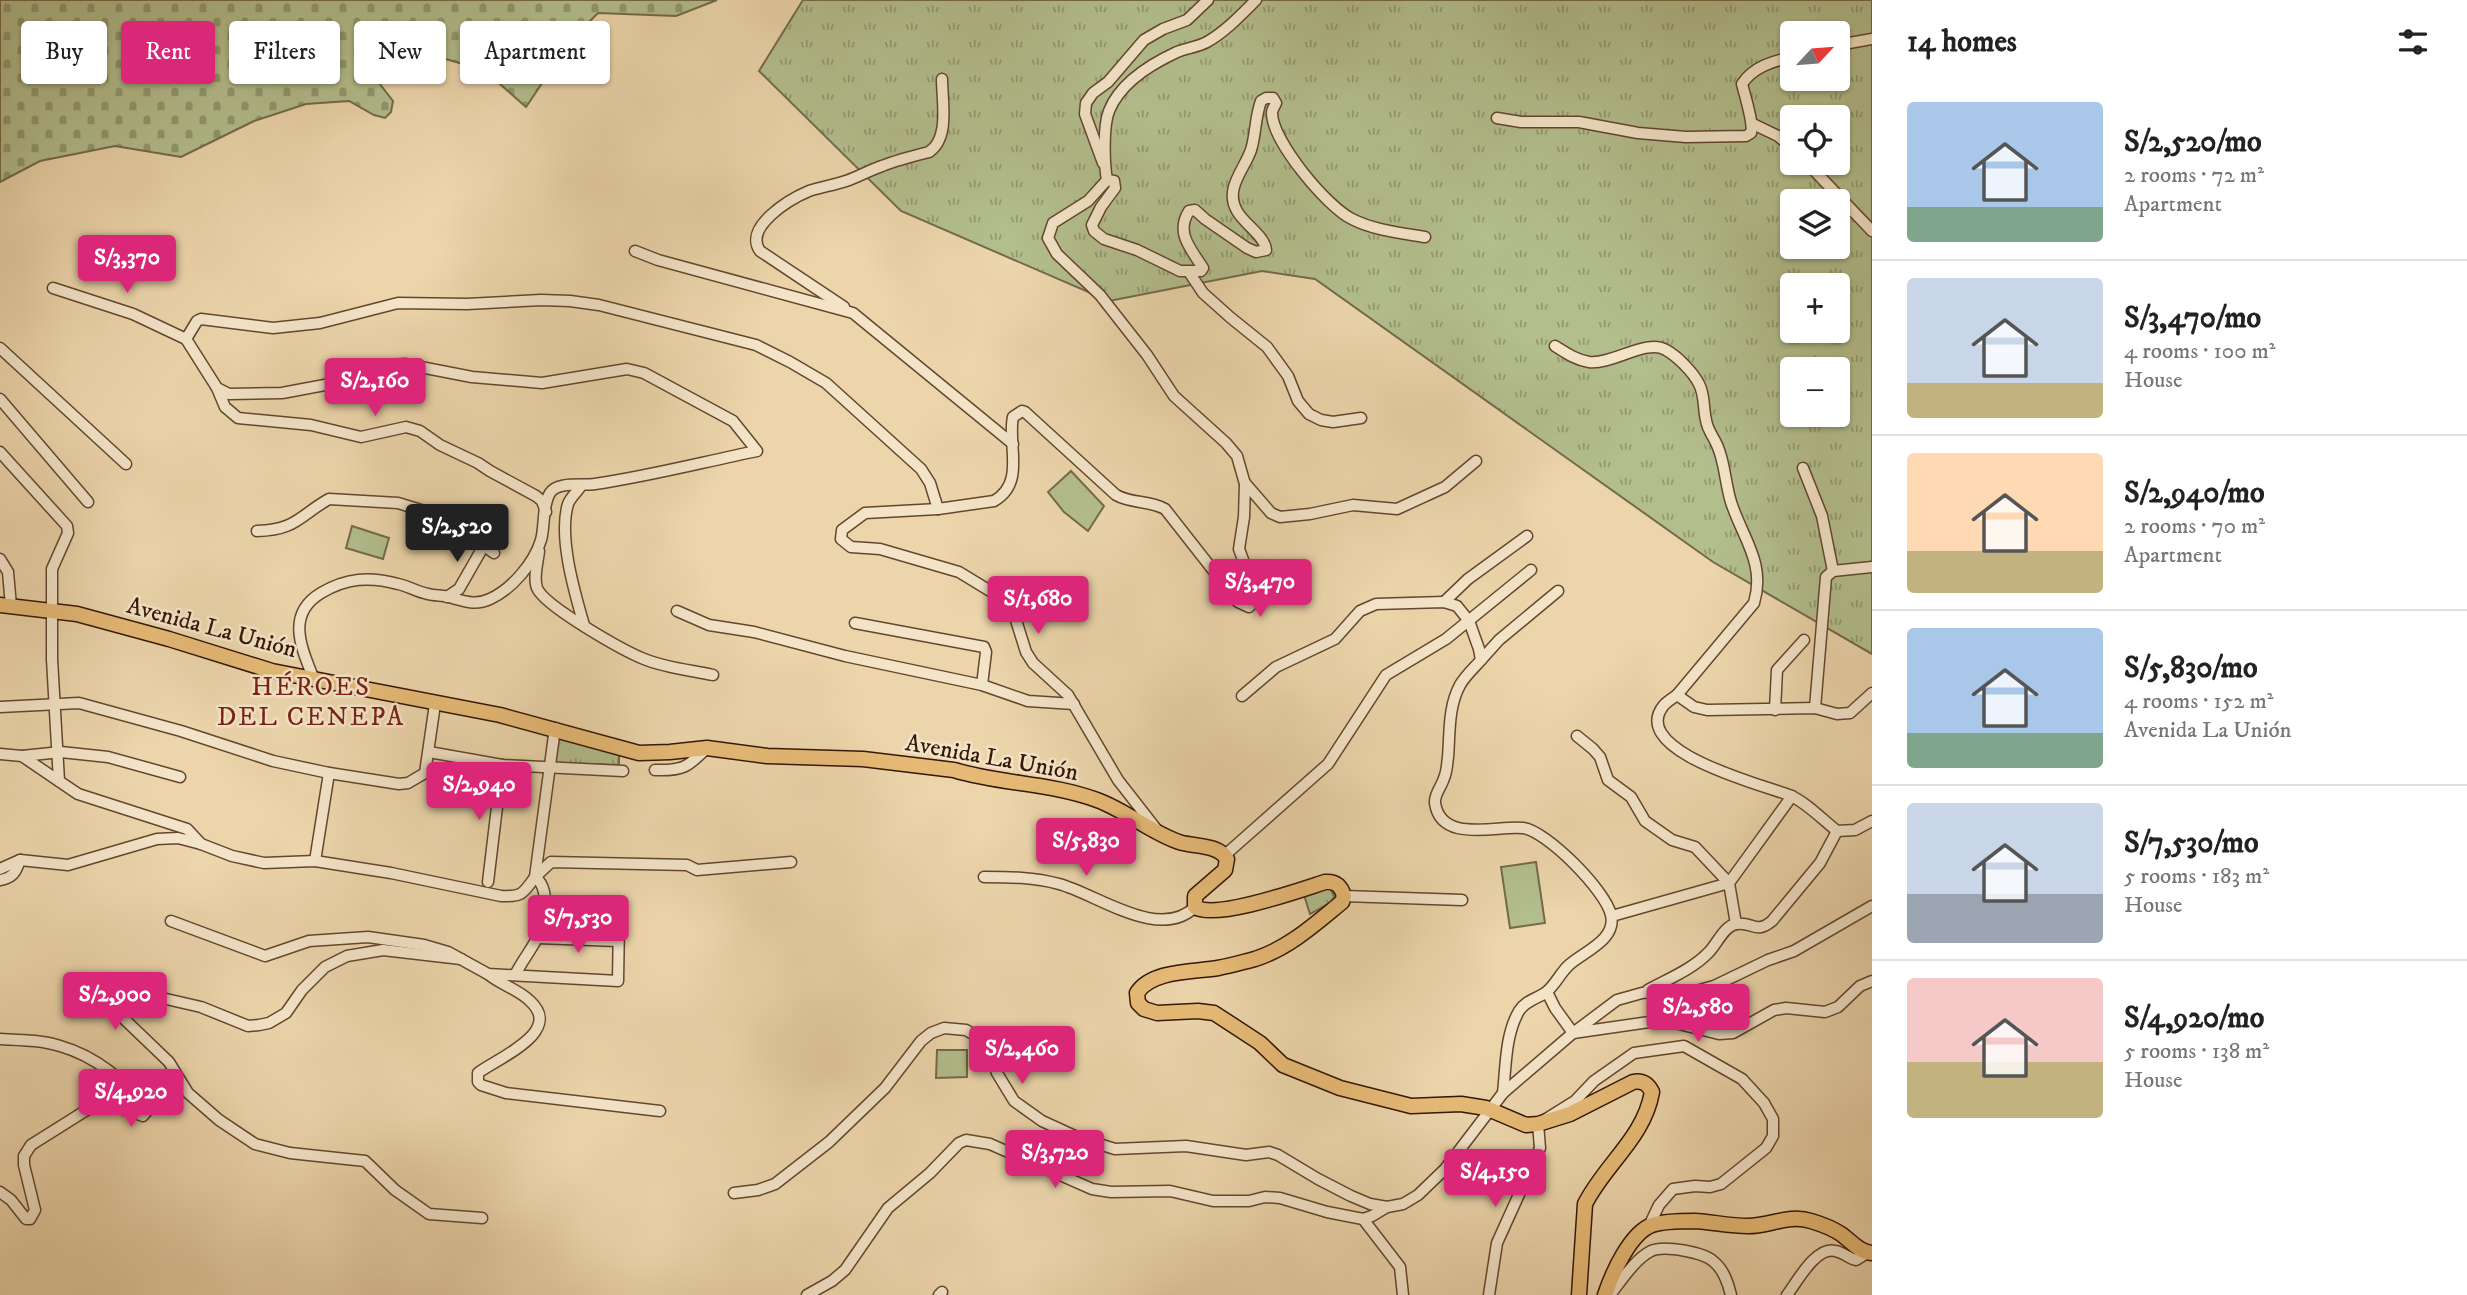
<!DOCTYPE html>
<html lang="en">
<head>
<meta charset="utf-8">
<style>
  body { margin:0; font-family:"IM FELL DW Pica",serif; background:#f6f6f6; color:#222; height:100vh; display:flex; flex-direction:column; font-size:26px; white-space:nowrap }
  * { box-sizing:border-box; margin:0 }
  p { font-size:23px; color:#767676 }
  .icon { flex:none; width:38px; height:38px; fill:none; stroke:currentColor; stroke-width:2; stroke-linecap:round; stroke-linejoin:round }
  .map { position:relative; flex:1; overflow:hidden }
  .side { display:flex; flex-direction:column; background:#fff; width:595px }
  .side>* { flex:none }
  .guide { position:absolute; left:21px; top:21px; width:665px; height:63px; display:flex; gap:14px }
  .needle { width:46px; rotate:64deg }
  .fabs { position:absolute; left:1780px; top:21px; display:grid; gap:14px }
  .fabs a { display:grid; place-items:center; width:70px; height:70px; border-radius:7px; background:#fff; box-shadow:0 2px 5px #0004; font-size:35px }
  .price { position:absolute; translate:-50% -60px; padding:0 16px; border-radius:7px; background:#db2777; color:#fff; font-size:23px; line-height:46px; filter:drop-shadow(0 2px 4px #0008) }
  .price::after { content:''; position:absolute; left:50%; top:42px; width:21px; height:16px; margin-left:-10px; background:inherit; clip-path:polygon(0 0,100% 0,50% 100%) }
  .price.on { background:#222; color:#fff }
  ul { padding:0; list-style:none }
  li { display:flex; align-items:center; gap:21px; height:175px; padding:0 35px }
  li+li { border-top:2px solid #e0e0e0 }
  li span { display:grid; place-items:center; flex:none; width:196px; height:140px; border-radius:7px; color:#555 }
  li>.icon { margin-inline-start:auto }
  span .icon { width:84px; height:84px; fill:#fffc; stroke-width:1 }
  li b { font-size:30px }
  h2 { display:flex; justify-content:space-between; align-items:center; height:84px; padding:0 35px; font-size:30px }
  .tag { padding:0 24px; border-radius:7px; background:#fff; box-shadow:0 2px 5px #0004; font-size:24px; line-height:63px }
  .tag.on { background:#db2777; color:#fff }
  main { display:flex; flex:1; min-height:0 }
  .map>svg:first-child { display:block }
</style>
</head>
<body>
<main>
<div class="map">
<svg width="1872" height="1295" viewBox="0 0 1872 1295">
  <defs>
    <pattern id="grass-tufts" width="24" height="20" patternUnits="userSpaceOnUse" patternTransform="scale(1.75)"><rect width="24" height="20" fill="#b3be8d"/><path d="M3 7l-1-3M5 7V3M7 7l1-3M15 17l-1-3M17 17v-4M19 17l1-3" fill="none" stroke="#929971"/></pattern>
    <pattern id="cemetery-stones" width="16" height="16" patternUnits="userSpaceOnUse" patternTransform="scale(1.75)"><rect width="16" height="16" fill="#b3be8d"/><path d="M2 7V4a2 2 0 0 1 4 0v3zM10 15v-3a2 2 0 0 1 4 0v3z" fill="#929971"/></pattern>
  </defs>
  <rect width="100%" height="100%" fill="#ecd5ab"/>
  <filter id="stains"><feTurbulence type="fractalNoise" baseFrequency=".00286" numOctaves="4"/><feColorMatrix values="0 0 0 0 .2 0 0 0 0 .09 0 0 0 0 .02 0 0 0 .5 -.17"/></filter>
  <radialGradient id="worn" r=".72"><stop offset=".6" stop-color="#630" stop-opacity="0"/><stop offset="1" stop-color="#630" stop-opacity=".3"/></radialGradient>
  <!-- grass -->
  <g fill="url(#grass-tufts)" stroke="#746a4a" stroke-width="2" fill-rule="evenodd">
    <path d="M803 0H1872V654L1713 562 1315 279 1262 271 1109 301 901 211 759 71ZM1792 33H1838V79H1792ZM1792 117H1838V163H1792ZM1792 201H1838V247H1792ZM1792 285H1838V331H1792ZM1792 369H1838V415H1792Z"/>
    <polygon points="558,732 619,752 619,765 554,763"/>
    <polygon points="1330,888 1334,896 1333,901 1310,914 1304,895"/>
  </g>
  <!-- cemetery -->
  <polygon fill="url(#cemetery-stones)" stroke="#746a4a" stroke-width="2" points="0,0 717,0 676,16 598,13 572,39 526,107 484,70 428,54 382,27 367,41 362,61 393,101 391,112 385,118 374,115 349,101 306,104 254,121 181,157 115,146 40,161 0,182"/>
  <!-- pitch -->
  <g fill="#b3be8d" stroke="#746a4a" stroke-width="2">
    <polygon points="1071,471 1104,506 1088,531 1064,512 1048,492"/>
    <polygon points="352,526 389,538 383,559 346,548"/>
    <polygon points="1536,862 1545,923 1510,928 1501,867"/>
    <polygon points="937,1050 967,1050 967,1077 936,1078"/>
  </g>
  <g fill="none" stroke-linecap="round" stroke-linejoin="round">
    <!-- minor casing -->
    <g stroke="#64462f" stroke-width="13">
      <g id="minor">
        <polyline points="1838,45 1872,39"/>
        <path d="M1497 118 1521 122H1579L1638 133 1686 137 1746 136 1751 133C1754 124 1745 96 1742 84 1753 67 1773 61 1792 57"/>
        <polyline points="1753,124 1778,136 1792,148"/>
        <polyline points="1103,163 1085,114 1086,103 1093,93 1108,82 1144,40 1163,29 1187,20 1208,0"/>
        <polyline points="1807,163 1872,231"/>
        <path d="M1107 180 1088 201 1053 223 1048 238 1057 254 1100 295 1147 355 1174 396 1226 443 1237 456 1245 484 1244 517 1239 549 1255 592 1254 602 1249 607 1238 602 1165 509C1149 500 1132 504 1116 495L1025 412 1022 411 1013 417C1007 444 1026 483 994 501L938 509 865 513 842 530 841 539 851 547 880 549 959 572 1000 597 1015 617 1026 652 1033 663 1068 695 1118 780 1157 830"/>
        <path d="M1107 180 1114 181 1115 188 1101 207 1092 225 1094 231 1104 239 1137 250 1180 271H1201L1203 268C1191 249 1175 233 1189 211L1195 210 1205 219 1247 248 1256 252 1266 250C1265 236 1244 224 1237 211 1224 189 1244 170 1251 150 1256 134 1255 117 1261 101L1266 98H1273L1276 103C1275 106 1272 109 1272 113 1272 141 1327 207 1352 219 1373 230 1401 233 1425 237"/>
        <path d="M1107 180C1104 163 1103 126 1109 111 1120 83 1151 64 1177 52 1187 48 1198 47 1207 42 1226 31 1241 15 1256 0"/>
        <polyline points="635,251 658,260 853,313 1013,444"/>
        <polyline points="1189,272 1203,293 1231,318 1267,347 1288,376 1298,401 1309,414 1321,420 1333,422 1361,418"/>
        <polyline points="53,288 133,314 186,339 217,388 225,407 238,418 311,425 361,437 406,427 420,431 440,445 478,463 490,471 536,496 542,501 546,512"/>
        <path d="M844 307 760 251C743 227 790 199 809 191 821 187 834 185 846 181 858 177 870 170 882 166 897 160 913 156 929 152 950 138 942 102 942 79"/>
        <polyline points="186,339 197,321 201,319 273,328 320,323 398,303 467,304 541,300 570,301 599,305 756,345 790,362 826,383 921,469 930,483 938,509"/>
        <path d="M1555 346C1566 353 1576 360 1589 362 1612 365 1647 338 1666 350 1677 356 1693 372 1699 384 1705 395 1703 408 1706 420 1707 429 1713 436 1717 445 1725 462 1725 483 1731 502 1742 537 1766 563 1754 603L1677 695"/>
        <polyline points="0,348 126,464"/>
        <path d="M217 388 229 394 282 393 346 381 389 365 405 364 472 377 542 383 627 369 644 373 733 421 757 451C703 462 650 476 595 484 583 486 557 481 550 493 542 506 545 526 541 540 534 563 512 589 490 599 475 606 464 601 449 597 442 595 435 596 428 594 417 592 408 586 398 584 370 576 346 578 321 593 286 614 301 647 313 677"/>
        <polyline points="0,399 88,502"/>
        <polyline points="0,452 67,526 68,533 52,569 52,659 59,781"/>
        <polyline points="1803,468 1822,516 1833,571"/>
        <polyline points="1245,483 1271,513 1280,517 1310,514 1353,505 1397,509 1445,487 1476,461"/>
        <path d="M581 486C577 492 570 498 568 504 558 537 575 594 584 625"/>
        <path d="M257 531C296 530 299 516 329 499L398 503 421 510 463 531 494 553"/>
        <path d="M539 551C538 562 533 577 537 588 544 606 624 651 644 659 666 668 690 670 713 675"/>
        <polyline points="0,559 8,572 11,606"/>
        <polyline points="447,597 459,589 483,547"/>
        <polyline points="1444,602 1468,579 1527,536"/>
        <polyline points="677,611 709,625 754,632 845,656 982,685 1028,701 1074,704"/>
        <polyline points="855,623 984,647 986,652 982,685"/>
        <polyline points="1481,660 1499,640 1558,591"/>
        <path d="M1872 693 1850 713 1837 714 1815 708 1707 710 1694 707 1677 695C1673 698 1668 701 1664 705 1626 751 1766 786 1789 795 1806 802 1823 820 1837 831L1855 830 1872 821"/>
        <path d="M1242 696 1276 667 1335 639 1360 611 1376 604 1444 602 1457 606 1469 621 1479 649 1481 660C1474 668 1465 676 1460 685 1448 707 1450 733 1448 757 1447 764 1447 772 1444 778 1442 786 1434 794 1435 803 1441 844 1497 825 1523 828 1547 831 1606 891 1611 915 1617 940 1583 952 1569 965 1560 973 1555 986 1545 993 1536 999 1525 1001 1519 1011 1505 1035 1506 1067 1503 1093"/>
        <polyline points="0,707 79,703 181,731 273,761 329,773 399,784 408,783 425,773 435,704"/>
        <polyline points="1815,708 1826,577 1833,571 1872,567"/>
        <polyline points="1775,710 1777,670 1804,640"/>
        <polyline points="1577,736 1593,749 1600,757 1608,780 1631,797 1645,821 1672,840 1695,847 1729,883 1736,924"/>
        <polyline points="429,752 502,765 623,771"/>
        <path d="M0 754 22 756 78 794 187 829 201 844 232 856 264 863 315 861 391 873 501 896C522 897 523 894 535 877L555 728"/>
        <polyline points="22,756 61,752 108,757 180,777"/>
        <path d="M655 770C683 771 688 767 707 748"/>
        <polyline points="1225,855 1328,764 1386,675 1446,639 1531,570"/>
        <polyline points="315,861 329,773"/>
        <polyline points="0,869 20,860 68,865 157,839 178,838 201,844"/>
        <path d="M984 877C1009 877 1034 877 1059 884 1097 894 1159 942 1195 907"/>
        <path d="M0 880C13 878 16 872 20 860"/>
        <polyline points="488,882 502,765"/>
        <polyline points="1344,896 1462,900"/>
        <polyline points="1612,916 1729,883 1792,796"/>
        <polyline points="171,921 265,956 309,941 368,937 424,945 448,952 488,974 618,981 619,921"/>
        <polyline points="538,938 618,941"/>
        <polyline points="461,959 383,950 347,956 325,967 302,990 286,1013 269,1023 259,1025 248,1026 201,1007 140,993 128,994 120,998 117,1006 121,1016 169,1062 188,1093 219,1120 255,1144 290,1153 365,1161 395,1190 429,1214 482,1218"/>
        <path d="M488 974C501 985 518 989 530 1001 564 1032 498 1058 478 1073V1082L481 1085 506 1093 660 1111"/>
        <path d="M515 975C529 948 547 934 545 902 545 892 543 883 535 877L551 862 687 865 697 870 791 862"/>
        <path d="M1648 990C1668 979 1693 969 1709 952 1717 944 1724 926 1736 924 1753 921 1755 935 1772 921L1820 863 1837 831"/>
        <polyline points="1547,992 1555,1008 1573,1033 1663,1020 1719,1034 1733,1033 1774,1010 1786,1008 1825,1012 1838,1007 1860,986 1872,981"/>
        <path d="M0 1039C20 1040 41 1040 60 1046 95 1056 127 1081 147 1111L143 1116 111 1104 102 1103 93 1106 31 1145 24 1156V1165L35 1210 30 1219H26L11 1200 0 1192"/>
        <polyline points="734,1193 758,1190 775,1184 829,1142 885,1088 921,1041 931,1033 944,1028 966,1030 976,1036 989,1051 997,1073 1014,1101 1042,1121 1077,1137 1115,1149 1186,1146 1246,1155 1269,1152 1278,1155 1318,1179 1351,1196 1370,1204 1387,1207"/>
        <polyline points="807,1295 832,1281 845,1270 888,1208 930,1173 959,1143 966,1140 990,1144 1092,1189 1111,1192 1170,1191 1213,1201 1249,1201 1265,1197 1280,1198 1327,1212 1363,1219"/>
        <polyline points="939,1295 942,1292"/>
        <polyline points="1403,1295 1400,1267 1363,1219 1372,1216 1387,1207 1403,1204 1418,1195 1445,1169 1503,1093 1573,1033 1617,1000 1642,993 1667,990 1696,991 1714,986 1768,960 1794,951 1872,906"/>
        <polyline points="1489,1295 1497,1243 1540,1148 1538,1124 1575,1101 1594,1081 1634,1053 1684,1046 1742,1079 1764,1103 1773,1119 1773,1136 1766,1148 1721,1184 1710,1187 1695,1186 1673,1189 1659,1205 1649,1226"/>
        <path d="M1610 1295C1621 1281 1635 1259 1651 1251 1664 1245 1704 1252 1714 1262 1724 1270 1728 1283 1731 1295"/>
        <path d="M1787 1295C1797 1282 1816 1246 1835 1251 1843 1252 1848 1258 1856 1260L1867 1253"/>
      </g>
    </g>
    <!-- major casing -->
    <g stroke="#361606" stroke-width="17">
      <g id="major">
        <path d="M0 605 77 614 169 639 272 671 500 715 639 753 670 752 707 748 767 756 863 759 954 770C1000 784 1051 783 1097 800 1125 810 1150 832 1179 842 1194 847 1218 844 1227 859L1225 870 1195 896V907C1216 920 1300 890 1325 882 1336 881 1341 886 1344 896L1342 902C1315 924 1289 948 1255 959 1243 962 1230 966 1218 968 1194 972 1151 970 1137 993L1138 1003 1144 1009 1157 1013 1198 1011 1214 1013 1260 1043 1283 1065 1340 1088 1411 1106 1461 1104 1486 1108 1526 1125 1538 1124 1570 1114 1633 1082C1643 1080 1648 1084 1652 1092 1644 1138 1605 1164 1585 1204L1579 1295"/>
        <path d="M1605 1295C1612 1274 1630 1233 1652 1225 1663 1221 1682 1221 1695 1221 1712 1222 1730 1226 1748 1226 1770 1226 1789 1214 1811 1221 1821 1224 1832 1228 1841 1234 1851 1241 1859 1252 1872 1253"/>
      </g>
    </g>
    <!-- minor -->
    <use href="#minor" stroke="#f3e4c8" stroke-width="10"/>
    <!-- major -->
    <use href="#major" stroke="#e6ba76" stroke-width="14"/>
  </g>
  <g text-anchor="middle" stroke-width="5" stroke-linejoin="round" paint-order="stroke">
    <!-- street labels -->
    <g font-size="24" fill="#361606" stroke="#f3e4c8">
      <text transform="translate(212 627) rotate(15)" y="8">Avenida La Unión</text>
      <text transform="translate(992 757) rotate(10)" y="8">Avenida La Unión</text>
    </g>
    <!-- neighbourhood labels -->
    <g font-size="26" letter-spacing="2" fill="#7a1f14" stroke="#f3e4c8">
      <text x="311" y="695">HÉROES<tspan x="311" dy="30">DEL CENEPA</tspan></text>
    </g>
  </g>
  <rect width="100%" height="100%" filter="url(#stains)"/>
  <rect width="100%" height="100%" fill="url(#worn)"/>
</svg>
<div class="fabs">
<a><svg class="needle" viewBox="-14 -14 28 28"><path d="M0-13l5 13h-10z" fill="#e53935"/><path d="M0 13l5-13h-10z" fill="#767676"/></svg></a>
<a><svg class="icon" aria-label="locate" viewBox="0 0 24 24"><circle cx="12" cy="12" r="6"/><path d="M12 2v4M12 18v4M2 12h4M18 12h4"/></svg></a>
<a><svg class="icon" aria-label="layers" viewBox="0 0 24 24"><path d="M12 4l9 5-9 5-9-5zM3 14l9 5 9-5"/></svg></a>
<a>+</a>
<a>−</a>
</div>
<b class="price" style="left:127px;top:295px">S/3,370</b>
<b class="price" style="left:375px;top:418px">S/2,160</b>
<b class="price on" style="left:457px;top:564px">S/2,520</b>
<b class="price" style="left:1260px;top:619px">S/3,470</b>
<b class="price" style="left:1038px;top:636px">S/1,680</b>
<b class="price" style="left:479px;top:822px">S/2,940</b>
<b class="price" style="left:1086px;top:878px">S/5,830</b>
<b class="price" style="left:578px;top:955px">S/7,530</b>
<b class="price" style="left:115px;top:1032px">S/2,900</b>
<b class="price" style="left:1698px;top:1044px">S/2,580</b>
<b class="price" style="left:1022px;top:1086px">S/2,460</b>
<b class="price" style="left:131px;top:1129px">S/4,920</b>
<b class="price" style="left:1055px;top:1190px">S/3,720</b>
<b class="price" style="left:1495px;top:1209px">S/4,150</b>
<div class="guide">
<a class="tag">Buy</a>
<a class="tag on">Rent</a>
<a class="tag">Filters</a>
<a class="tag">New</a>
<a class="tag">Apartment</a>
</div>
</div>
<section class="side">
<h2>14 homes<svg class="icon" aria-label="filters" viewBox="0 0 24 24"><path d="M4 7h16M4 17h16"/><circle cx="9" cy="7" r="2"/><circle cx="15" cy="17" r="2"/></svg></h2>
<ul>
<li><span style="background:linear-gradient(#a9c7e8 75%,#7fa58c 0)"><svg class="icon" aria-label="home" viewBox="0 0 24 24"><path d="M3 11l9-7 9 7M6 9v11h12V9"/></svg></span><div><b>S/2,520/mo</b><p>2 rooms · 72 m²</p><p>Apartment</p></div></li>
<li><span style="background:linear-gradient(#c9d6e8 75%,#c2b280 0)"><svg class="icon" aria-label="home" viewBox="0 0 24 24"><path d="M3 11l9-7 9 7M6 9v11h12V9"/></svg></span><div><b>S/3,470/mo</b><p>4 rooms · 100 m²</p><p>House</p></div></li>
<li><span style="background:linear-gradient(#ffd9b3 70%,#c2b280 0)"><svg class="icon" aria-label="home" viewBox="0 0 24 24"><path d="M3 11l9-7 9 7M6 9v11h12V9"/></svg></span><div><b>S/2,940/mo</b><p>2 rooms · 70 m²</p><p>Apartment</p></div></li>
<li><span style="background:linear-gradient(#a9c7e8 75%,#7fa58c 0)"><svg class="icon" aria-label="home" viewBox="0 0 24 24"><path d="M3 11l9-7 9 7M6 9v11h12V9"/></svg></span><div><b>S/5,830/mo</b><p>4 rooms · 152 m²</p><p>Avenida La Unión</p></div></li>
<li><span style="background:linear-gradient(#c9d6e8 65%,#9aa5b1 0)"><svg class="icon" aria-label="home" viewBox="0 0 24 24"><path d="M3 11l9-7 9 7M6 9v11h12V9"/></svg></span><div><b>S/7,530/mo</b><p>5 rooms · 183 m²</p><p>House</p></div></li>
<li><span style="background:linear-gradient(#f6c9c9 60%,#c2b280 0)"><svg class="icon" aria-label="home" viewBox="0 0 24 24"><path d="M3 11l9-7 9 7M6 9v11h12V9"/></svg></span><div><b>S/4,920/mo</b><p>5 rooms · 138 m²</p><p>House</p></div></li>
</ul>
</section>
</main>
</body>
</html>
